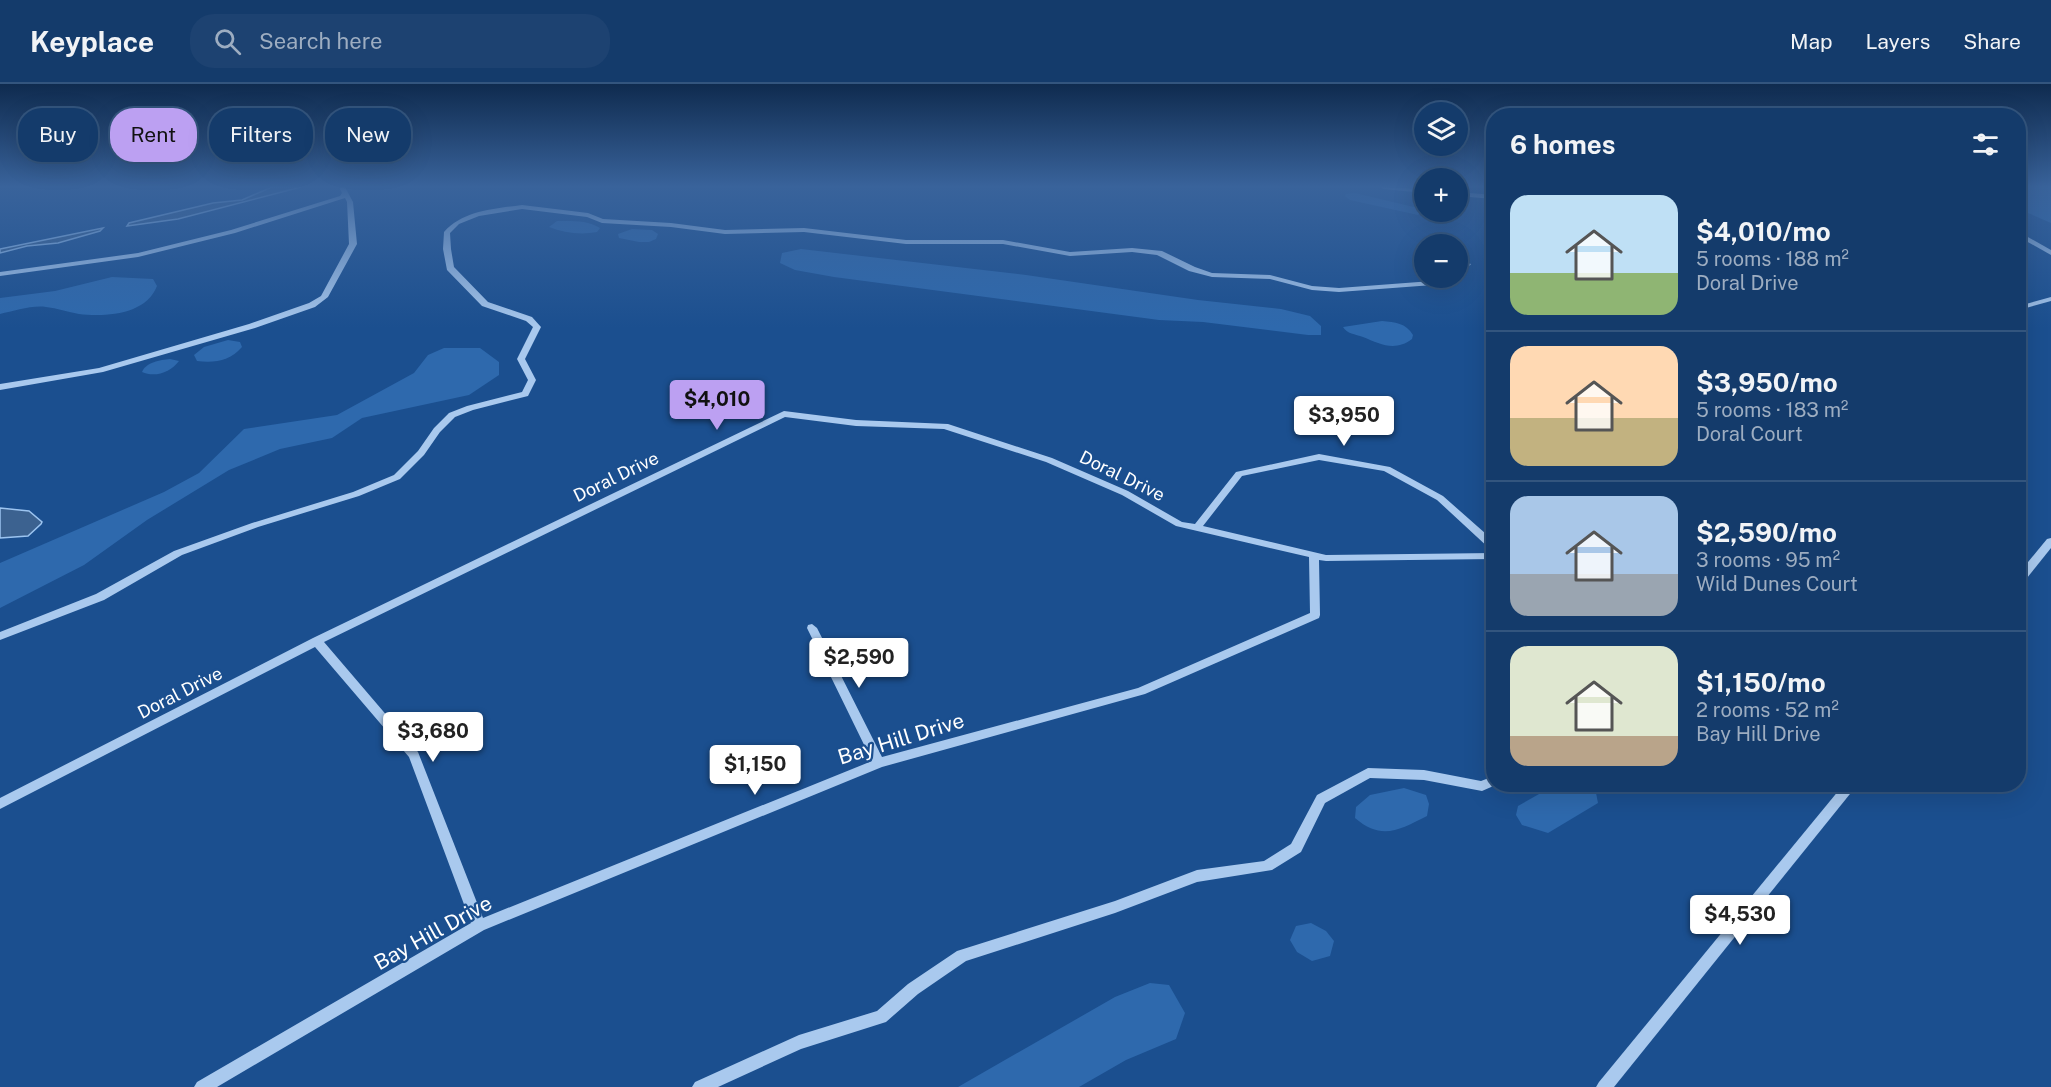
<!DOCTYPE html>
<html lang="en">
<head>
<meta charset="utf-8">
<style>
  body { margin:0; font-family:"Public Sans",sans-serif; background:#1d4271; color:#f1f3f6; height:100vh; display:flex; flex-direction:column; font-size:22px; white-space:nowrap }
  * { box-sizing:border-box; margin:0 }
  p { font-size:20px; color:#9dadc1 }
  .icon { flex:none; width:33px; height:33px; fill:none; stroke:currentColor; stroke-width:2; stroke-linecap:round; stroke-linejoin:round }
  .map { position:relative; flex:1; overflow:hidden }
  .side { position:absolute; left:1486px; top:24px; width:540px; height:684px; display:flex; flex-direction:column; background:#143b6b; border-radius:24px; box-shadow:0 6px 24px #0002,0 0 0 2px #33557e }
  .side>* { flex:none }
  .guide { position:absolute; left:18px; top:24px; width:570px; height:54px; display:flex; gap:12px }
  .tools { position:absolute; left:1414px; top:18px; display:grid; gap:12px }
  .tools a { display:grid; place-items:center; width:54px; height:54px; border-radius:50%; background:#143b6b; box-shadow:0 6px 24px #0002,0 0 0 2px #33557e; font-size:30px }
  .price { position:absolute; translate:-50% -51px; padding:0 14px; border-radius:6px; background:#fff; color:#222; font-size:20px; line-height:39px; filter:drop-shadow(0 2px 3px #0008) }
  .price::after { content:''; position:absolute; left:50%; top:36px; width:18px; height:14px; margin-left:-9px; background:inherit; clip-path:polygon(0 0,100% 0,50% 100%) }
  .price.active { background:#bca0f2; color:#111 }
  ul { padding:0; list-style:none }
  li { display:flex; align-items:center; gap:18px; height:150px; padding:0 24px }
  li+li { border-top:2px solid #33557e }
  li span { display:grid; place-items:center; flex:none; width:168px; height:120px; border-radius:18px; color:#555 }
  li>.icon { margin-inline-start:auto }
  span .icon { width:72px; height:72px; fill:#fffc; stroke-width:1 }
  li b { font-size:26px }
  h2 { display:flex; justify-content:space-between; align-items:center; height:72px; padding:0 24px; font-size:26px }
  .tag { padding:0 21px; border-radius:24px; background:#143b6b; box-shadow:0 6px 24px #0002,0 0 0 2px #33557e; font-size:21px; line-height:54px }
  .tag.active { background:#bca0f2; color:#111 }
  header { display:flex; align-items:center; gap:36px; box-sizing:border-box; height:84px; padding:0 30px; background:#143b6b; border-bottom:2px solid #33557e }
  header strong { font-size:28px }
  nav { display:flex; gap:33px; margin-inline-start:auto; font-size:21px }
  .search { width:420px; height:54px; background:#1d4271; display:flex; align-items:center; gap:15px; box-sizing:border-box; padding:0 21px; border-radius:24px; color:#9dadc1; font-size:22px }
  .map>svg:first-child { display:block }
</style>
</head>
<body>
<header>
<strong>Keyplace</strong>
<div class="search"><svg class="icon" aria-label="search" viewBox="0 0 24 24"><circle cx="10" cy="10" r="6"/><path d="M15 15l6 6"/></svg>Search here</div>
<nav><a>Map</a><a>Layers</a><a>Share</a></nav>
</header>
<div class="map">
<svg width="2051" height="1003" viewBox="0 0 2051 1003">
  <rect width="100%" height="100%" fill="#1b4f8f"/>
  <!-- green -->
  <g fill="#2e69ad">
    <polygon points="2019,103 2051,103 2051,139 2019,125"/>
    <polygon points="1355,109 1418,124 1421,128 1418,131 1350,116 1345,112 1346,110"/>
    <path d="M557 137C571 137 588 136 600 144L597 148C581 151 564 149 549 143Z"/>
    <polygon points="632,145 652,146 658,150 656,155 649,158 639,158 619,154 618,150"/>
    <polygon points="801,165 1026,191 1198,216 1281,225 1310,232 1321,242 1321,251 1308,251 1203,238 1159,236 834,193 795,186 780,179 782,169"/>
    <path d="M112 193 153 195 157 202C146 231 105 233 79 230 68 228 57 224 46 223 32 221 14 227 0 230V214L55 207Z"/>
    <path d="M1382 237C1395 238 1406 239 1413 251L1412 255C1395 268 1380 260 1363 253 1355 250 1347 250 1343 243Z"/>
    <path d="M228 256 240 258 242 263C230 277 215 279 197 277L194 271 204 263Z"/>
    <polygon points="444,264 480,264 499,278 499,291 469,311 362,334 332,354 280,365 229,386 147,436 84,481 0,524 0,479 164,408 199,389 244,345 337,331 414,289 428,271"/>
    <path d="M170 275 179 277C171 288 155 294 142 288 146 278 160 276 170 275Z"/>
    <polygon points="1555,701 1586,701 1596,709 1598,719 1548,749 1522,741 1516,731 1518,722"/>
    <path d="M1404 704 1426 711 1429 720 1427 732C1399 746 1382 757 1355 734L1356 723 1370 711Z"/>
    <polygon points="1311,839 1326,847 1334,857 1330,872 1312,877 1297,868 1290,856 1296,842"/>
    <polygon points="1150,899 1169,901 1185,929 1176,955 1126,976 1079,1003 958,1003 1115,913"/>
  </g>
  <!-- water -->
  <g fill="#3c6290" stroke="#9cc4f0" stroke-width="1.5">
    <polygon points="272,103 301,103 178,135 127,142 129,139 213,119 242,116"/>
    <polygon points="103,144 100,147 58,159 27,162 0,169 0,165"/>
    <polygon points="0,424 29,427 42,438 41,440 28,452 0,454"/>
  </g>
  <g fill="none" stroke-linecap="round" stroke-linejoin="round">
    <!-- minor -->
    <g fill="#a9c9ee" fill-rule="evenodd">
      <polygon points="339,103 345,103 353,118 357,160 328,213 315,223 255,244 103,288 0,306 0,300 99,284 249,240 309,219 321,212 349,160 347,118 345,114 235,149 138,173 0,192 0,188 138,169 231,146 340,112 342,109"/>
      <polygon points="1380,103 1425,105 1425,109 1383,105"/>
      <polygon points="1458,108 1494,111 1494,115 1458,112"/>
      <path d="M522 121 588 129 603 135 671 139 725 146 804 144 906 156H1003L1070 168 1132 164 1162 167 1195 183 1212 189 1270 191 1312 202 1339 204 1432 197 1443 194H1453L1433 201 1339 208 1312 206 1270 195 1212 193 1189 187 1157 171 1132 168 1070 172 1003 160H906L804 148 725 150 671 143 602 139 587 133 522 125 479 132 459 140 450 149 451 165 454 183 488 218 532 233 541 243 525 275 536 296 528 312 473 326 455 333 440 348 424 371 400 395 359 412 258 443 182 471 104 516 0 556V548L96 510 174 467 252 439 353 408 394 391 418 367 434 344 449 329 467 322 522 308 528 296 517 275 533 243 526 237 482 222 447 186 443 165 444 148C464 126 494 125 522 121Z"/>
      <polygon points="2019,148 2051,166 2051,171 2019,153"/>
      <polygon points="1464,178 1471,180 1461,192 1458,192 1458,186"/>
      <polygon points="2051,213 2051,217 2019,226 2019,222"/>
      <path d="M784 327 856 336 948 340 1052 374 1128 407 1182 438 1195 440 1236 388 1319 370 1390 383 1443 412 1494 457V466L1490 465 1437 416 1384 387 1319 376 1242 392 1203 442 1326 471 1494 469V475L1326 477 1319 476 1320 531 1319 534 1145 610 882 683 484 846 217 1003H194L197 998 471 839 409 673 315 563 0 725V714L313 554ZM785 333 856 342 944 345 1046 378 1122 411 1176 442 1309 473 1310 529 1138 604 882 673 817 544 812 540 808 541 807 544 872 677 483 834 418 668 324 558Z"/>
      <polygon points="2051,454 2051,464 2023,499 2019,500 2019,489 2047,455"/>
      <polygon points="1368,684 1424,686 1481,697 1494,692 1494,700 1498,700 1482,707 1424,696 1370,694 1325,719 1301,768 1272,786 1197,798 1115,829 966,877 918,910 886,938 801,965 718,1003 692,1003 695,998 799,951 877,927 908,900 957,867 1115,817 1197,786 1264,777 1291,760 1317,711"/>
      <polygon points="1844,700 1858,700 1614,1003 1596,1003 1599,998"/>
    </g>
  </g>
  <!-- sky -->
  <linearGradient id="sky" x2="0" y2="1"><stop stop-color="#0f2b4f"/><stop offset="0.42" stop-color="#39639b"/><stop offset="1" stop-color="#39639b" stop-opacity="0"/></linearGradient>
  <rect width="2051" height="244" fill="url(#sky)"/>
  <g text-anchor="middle" stroke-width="4.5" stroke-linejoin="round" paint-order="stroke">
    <!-- street labels -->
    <g font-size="18" fill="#fff" stroke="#1b4f8f">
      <text transform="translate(1122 392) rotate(26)" y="6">Doral Drive</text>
      <text transform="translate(616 393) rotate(-26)" y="6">Doral Drive</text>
      <text transform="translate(180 609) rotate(-27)" y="6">Doral Drive</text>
    </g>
    <!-- near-street labels -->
    <g font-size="21" fill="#fff" stroke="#1b4f8f">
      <text transform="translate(901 655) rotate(-17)" y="7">Bay Hill Drive</text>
      <text transform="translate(433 849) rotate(-29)" y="7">Bay Hill Drive</text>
    </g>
  </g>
</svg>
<div class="tools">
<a><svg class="icon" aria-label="layers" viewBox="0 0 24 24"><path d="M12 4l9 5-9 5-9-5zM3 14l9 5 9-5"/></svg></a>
<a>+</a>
<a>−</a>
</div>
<b class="price active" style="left:717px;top:347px">$4,010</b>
<b class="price" style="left:1344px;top:363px">$3,950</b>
<b class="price" style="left:859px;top:605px">$2,590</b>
<b class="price" style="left:433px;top:679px">$3,680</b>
<b class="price" style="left:755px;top:712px">$1,150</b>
<b class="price" style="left:1740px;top:862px">$4,530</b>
<div class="guide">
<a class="tag">Buy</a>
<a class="tag active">Rent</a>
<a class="tag">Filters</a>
<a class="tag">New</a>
</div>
<section class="side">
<h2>6 homes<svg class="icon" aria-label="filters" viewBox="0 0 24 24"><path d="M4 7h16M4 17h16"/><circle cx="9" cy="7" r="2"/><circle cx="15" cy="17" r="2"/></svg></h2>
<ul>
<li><span style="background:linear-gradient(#bfe0f5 65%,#8fb573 0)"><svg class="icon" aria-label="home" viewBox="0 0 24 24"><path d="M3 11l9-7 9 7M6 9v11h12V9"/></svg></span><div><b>$4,010/mo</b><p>5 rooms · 188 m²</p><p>Doral Drive</p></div></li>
<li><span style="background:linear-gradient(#ffd9b3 60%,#c2b280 0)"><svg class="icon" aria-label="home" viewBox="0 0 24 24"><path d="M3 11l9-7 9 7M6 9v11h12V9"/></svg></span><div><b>$3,950/mo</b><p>5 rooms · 183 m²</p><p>Doral Court</p></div></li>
<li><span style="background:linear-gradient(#a9c7e8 65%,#9aa5b1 0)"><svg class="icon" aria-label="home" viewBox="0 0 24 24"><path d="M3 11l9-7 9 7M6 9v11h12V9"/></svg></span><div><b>$2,590/mo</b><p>3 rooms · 95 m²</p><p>Wild Dunes Court</p></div></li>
<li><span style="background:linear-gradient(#dfe7d0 75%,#b9a48a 0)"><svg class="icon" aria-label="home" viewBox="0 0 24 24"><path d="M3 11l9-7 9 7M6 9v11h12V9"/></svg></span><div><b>$1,150/mo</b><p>2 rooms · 52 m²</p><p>Bay Hill Drive</p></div></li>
</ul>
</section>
</div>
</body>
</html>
